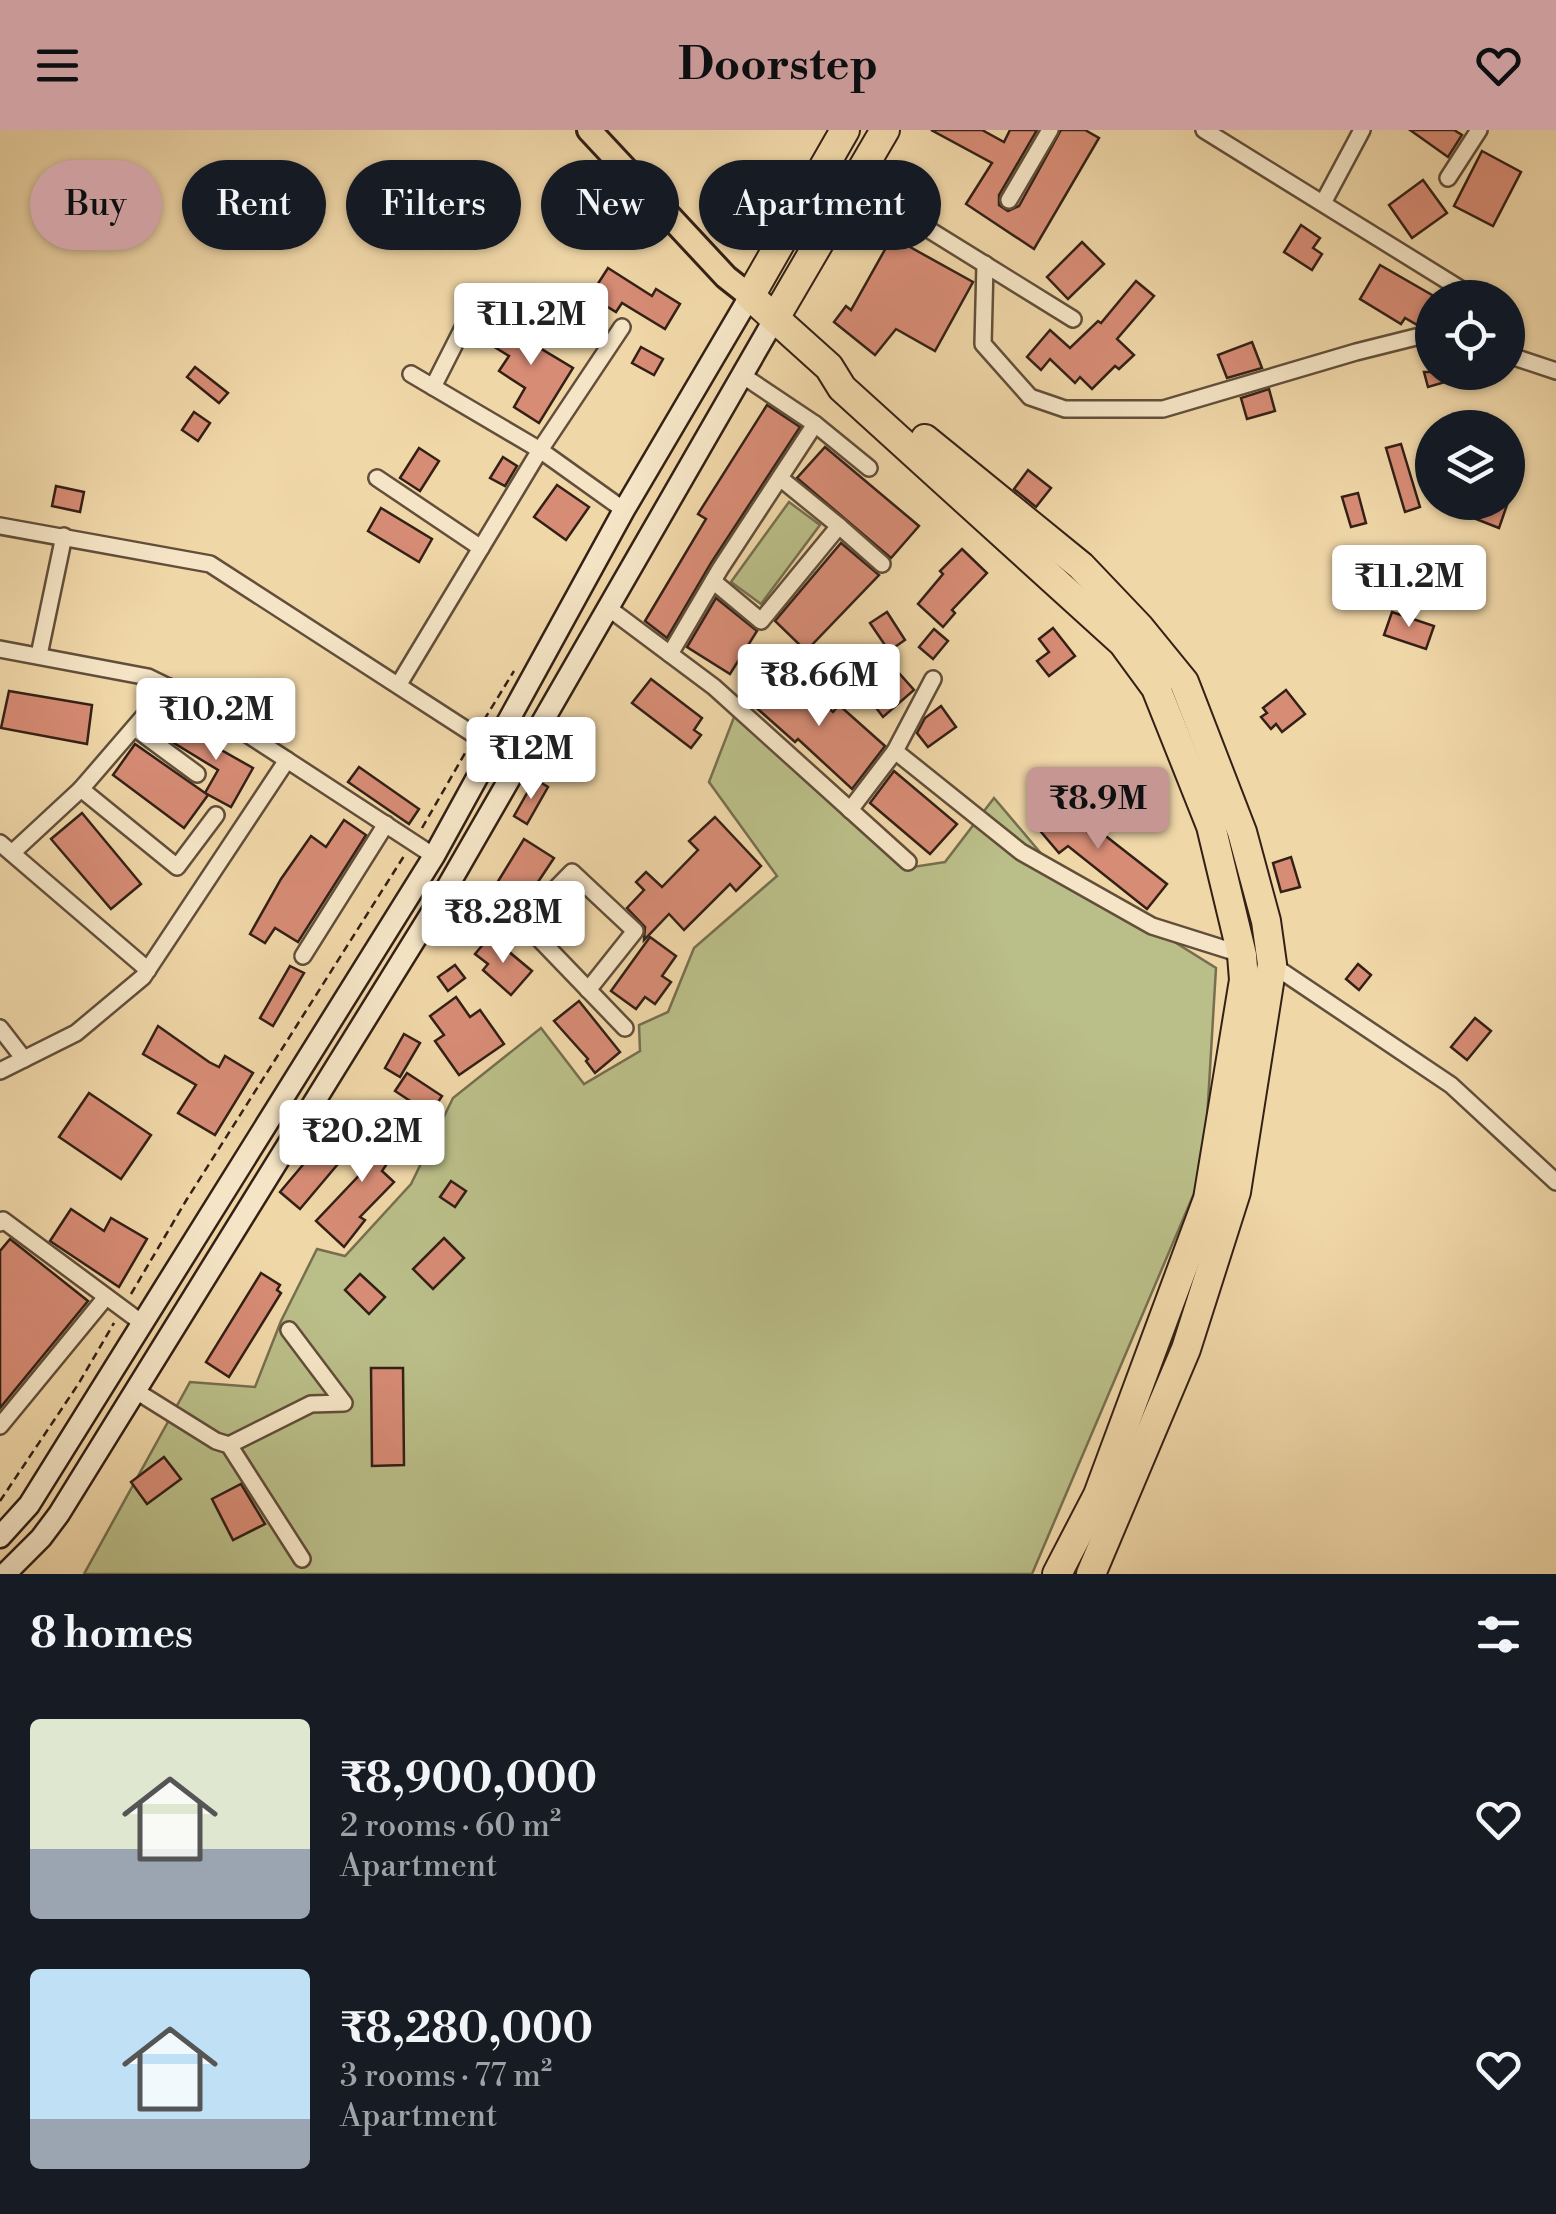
<!DOCTYPE html>
<html lang="en">
<head>
<meta charset="utf-8">
<style>
  body { margin:0; font-family:"Libre Bodoni",serif; background:#20242c; color:#f1f3f6; height:100vh; display:flex; flex-direction:column; font-size:38px; white-space:nowrap }
  * { box-sizing:border-box; margin:0 }
  p { font-size:32px; color:#9ea1a6 }
  .icon { flex:none; width:55px; height:55px; fill:none; stroke:currentColor; stroke-width:2; stroke-linecap:round; stroke-linejoin:round }
  .map { position:relative; height:1444px; overflow:hidden }
  .drawer { display:flex; flex-direction:column; background:#171b24; flex:1 }
  .drawer>* { flex:none }
  .guide { position:absolute; left:30px; top:30px; width:1000px; height:90px; display:flex; gap:20px }
  .tools { position:absolute; left:1415px; top:150px; display:grid; gap:20px }
  .tools a { display:grid; place-items:center; width:110px; height:110px; border-radius:50%; background:#171b24; box-shadow:0 2px 8px #0004; font-size:50px }
  .price { position:absolute; translate:-50% -85px; padding:0 22px; border-radius:10px; background:#fff; color:#222; font-size:32px; line-height:65px; filter:drop-shadow(0 2px 5px #0008) }
  .price::after { content:''; position:absolute; left:50%; top:60px; width:30px; height:22px; margin-left:-15px; background:inherit; clip-path:polygon(0 0,100% 0,50% 100%) }
  .price.selected { background:#c59692; color:#111 }
  ul { padding:0; list-style:none }
  li { display:flex; align-items:center; gap:30px; height:250px; padding:0 30px }
  li span { display:grid; place-items:center; flex:none; width:280px; height:200px; border-radius:10px; color:#555 }
  li>.icon { margin-inline-start:auto }
  span .icon { width:120px; height:120px; fill:#fffc; stroke-width:1 }
  li b { font-size:42px }
  h2 { display:flex; justify-content:space-between; align-items:center; height:120px; padding:0 30px; font-size:42px }
  .pill { padding:0 35px; border-radius:45px; background:#171b24; box-shadow:0 2px 8px #0004; font-size:35px; line-height:90px }
  .pill.selected { background:#c59692; color:#111 }
  header { display:flex; justify-content:space-between; align-items:center; height:130px; padding:0 30px; background:#c59692; color:#111; font-size:45px; font-weight:700 }
  .map>svg:first-child { display:block }
</style>
</head>
<body>
<header><svg class="icon" aria-label="menu" viewBox="0 0 24 24"><path d="M4 6h16M4 12h16M4 18h16"/></svg>Doorstep<svg class="icon" aria-label="heart" viewBox="0 0 24 24"><path d="M12 20l-8-8c-3-5 5-10 8-4 3-6 11-1 8 4z"/></svg></header>
<div class="map">
<svg width="1556" height="1444" viewBox="0 0 1556 1444">
  <rect width="100%" height="100%" fill="#f0d7a8"/>
  <filter id="stains"><feTurbulence type="fractalNoise" baseFrequency=".002" numOctaves="4"/><feColorMatrix values="0 0 0 0 .2 0 0 0 0 .09 0 0 0 0 .02 0 0 0 .5 -.17"/></filter>
  <radialGradient id="worn" r=".72"><stop offset=".6" stop-color="#630" stop-opacity="0"/><stop offset="1" stop-color="#630" stop-opacity=".3"/></radialGradient>
  <!-- green -->
  <g fill="#babe88" stroke="#766f4f" stroke-width="2.5">
    <polygon points="789,372 820,395 761,474 731,452"/>
    <polygon points="736,582 913,737 945,732 994,668 1050,734 1216,838 1204,1040 1032,1444 84,1444 190,1252 255,1257 281,1191 317,1119 345,1126 411,1054 453,968 541,898 584,954 640,921 639,895 668,882 694,818 777,746 709,652"/>
  </g>
  <!-- building -->
  <g fill="#d78c75" stroke="#332016" stroke-width="2.5">
    <polygon points="931,0 982,0 1004,12 1010,0 1037,0 999,65 999,75 1008,81 1019,76 1061,0 1085,0 1099,8 1034,119 966,74 992,33"/>
    <polygon points="1410,0 1454,0 1462,5 1448,27"/>
    <polygon points="1482,21 1521,42 1493,96 1454,76"/>
    <polygon points="1423,50 1447,83 1412,108 1389,75"/>
    <polygon points="1301,95 1320,108 1313,118 1322,124 1312,140 1284,122"/>
    <polygon points="892,107 973,152 935,221 896,199 875,225 834,192 846,176 851,180"/>
    <polygon points="1082,112 1104,134 1068,169 1047,147"/>
    <polygon points="1380,135 1432,165 1432,198 1419,196 1405,188 1401,194 1360,169"/>
    <polygon points="608,138 652,166 656,159 680,174 665,199 622,173 616,182 590,166"/>
    <polygon points="1136,151 1154,166 1117,209 1134,225 1119,239 1115,236 1092,259 1080,247 1075,253 1050,229 1041,240 1027,227 1050,200 1070,218 1098,191 1101,193"/>
    <polygon points="516,181 535,194 525,209 573,238 539,293 514,277 525,258 499,241 509,226 493,216"/>
    <polygon points="1252,212 1262,238 1227,248 1218,225"/>
    <polygon points="641,217 663,229 654,245 632,233"/>
    <polygon points="195,237 228,263 219,273 187,247"/>
    <polygon points="1424,242 1465,242 1466,246 1428,257"/>
    <polygon points="1269,259 1275,281 1247,289 1241,268"/>
    <polygon points="767,275 800,297 711,433 667,508 645,491 706,389 698,384"/>
    <polygon points="194,282 210,293 198,311 182,300"/>
    <polygon points="1401,314 1420,377 1405,382 1386,318"/>
    <polygon points="825,317 919,396 891,428 797,348"/>
    <polygon points="419,318 439,331 420,361 400,348"/>
    <polygon points="503,327 517,336 505,356 490,348"/>
    <polygon points="1028,340 1051,358 1036,377 1014,359"/>
    <polygon points="557,355 589,377 566,410 534,387"/>
    <polygon points="56,356 84,362 80,382 52,376"/>
    <polygon points="1358,363 1366,393 1351,397 1342,367"/>
    <polygon points="1433,372 1508,372 1499,398"/>
    <polygon points="381,378 432,409 419,432 368,401"/>
    <polygon points="841,413 879,445 806,521 775,491"/>
    <polygon points="962,419 987,443 952,480 955,483 943,497 918,474 943,444 940,441"/>
    <polygon points="716,468 757,501 730,544 687,517"/>
    <polygon points="887,482 905,510 889,521 870,493"/>
    <polygon points="1392,482 1434,496 1426,519 1384,505"/>
    <polygon points="1053,498 1075,526 1049,546 1037,531 1049,522 1039,509"/>
    <polygon points="934,499 948,511 933,529 919,517"/>
    <polygon points="890,533 914,560 883,587 859,555"/>
    <polygon points="758,544 790,569 802,555 833,582 839,575 885,616 852,659 798,609 795,612 742,565"/>
    <polygon points="651,549 702,588 694,600 701,605 691,618 632,573"/>
    <polygon points="1286,560 1305,584 1282,602 1276,594 1271,599 1261,587 1267,583 1263,578"/>
    <polygon points="9,561 92,575 87,614 1,598"/>
    <polygon points="941,576 956,597 928,617 917,603 925,588"/>
    <polygon points="188,591 220,610 216,617 253,638 231,677 205,663 218,640 174,613"/>
    <polygon points="135,614 208,665 184,698 113,645"/>
    <polygon points="359,637 419,679 409,694 348,652"/>
    <polygon points="894,641 957,694 930,724 870,673"/>
    <polygon points="535,649 548,657 527,694 514,686"/>
    <polygon points="1057,666 1092,707 1098,700 1167,754 1147,779 1068,716 1059,723 1030,689"/>
    <polygon points="82,683 141,754 111,779 51,709"/>
    <polygon points="715,687 761,736 736,761 730,754 684,800 669,784 644,810 645,797 627,778 644,760 636,752 646,742 662,757 698,720 689,711"/>
    <polygon points="344,690 366,705 298,812 275,798 265,813 250,804 281,749 311,706 326,717"/>
    <polygon points="524,709 554,728 520,779 489,766"/>
    <polygon points="1291,727 1300,757 1281,762 1273,733"/>
    <polygon points="490,806 532,841 511,865 483,840 488,834 475,824"/>
    <polygon points="650,807 676,826 662,846 671,852 655,874 645,867 636,879 611,861"/>
    <polygon points="1358,834 1371,845 1359,860 1346,849"/>
    <polygon points="455,835 465,848 448,861 438,847"/>
    <polygon points="290,836 304,843 273,896 260,888"/>
    <polygon points="456,867 470,887 480,880 504,914 459,945 435,911 444,905 430,886"/>
    <polygon points="579,871 620,922 595,943 586,931 588,929 554,891"/>
    <polygon points="1475,888 1491,901 1467,930 1451,917"/>
    <polygon points="158,896 209,932 219,937 225,926 253,943 215,1005 178,983 196,955 143,924"/>
    <polygon points="404,904 420,913 400,947 385,938"/>
    <polygon points="407,943 442,966 430,984 395,961"/>
    <polygon points="89,963 151,1005 121,1049 59,1007"/>
    <polygon points="364,983 397,1005 401,1001 406,1006 382,1041 394,1052 360,1087 365,1090 344,1117 316,1091 385,1018 355,997"/>
    <polygon points="334,998 354,1015 300,1079 280,1062"/>
    <polygon points="451,1051 466,1061 455,1077 440,1067"/>
    <polygon points="71,1079 104,1101 111,1088 147,1109 119,1157 50,1111"/>
    <polygon points="444,1108 464,1128 433,1159 413,1139"/>
    <polygon points="10,1109 88,1171 0,1278 0,1121"/>
    <polygon points="261,1143 280,1155 277,1160 281,1163 229,1247 206,1232"/>
    <polygon points="360,1144 385,1167 369,1184 345,1160"/>
    <polygon points="371,1238 403,1238 404,1335 372,1336"/>
    <polygon points="164,1327 181,1349 147,1374 131,1352"/>
    <polygon points="241,1354 265,1394 233,1410 212,1369"/>
  </g>
  <g fill="none" stroke-linecap="round" stroke-linejoin="round">
    <!-- street casing -->
    <g stroke="#624e3a" stroke-width="20">
      <g id="street">
        <polyline points="1204,0 1475,168"/>
        <polyline points="1448,48 1479,0"/>
        <polyline points="852,52 1073,189"/>
        <polyline points="1009,70 1050,0"/>
        <polyline points="1323,73 1362,0"/>
        <polyline points="985,134 983,214 1030,267 1065,279 1163,279 1356,222 1416,207 1432,209"/>
        <polyline points="1508,225 1556,241"/>
        <polyline points="411,244 540,320 624,380"/>
        <polyline points="742,245 815,294 869,338"/>
        <polyline points="433,257 472,180"/>
        <polyline points="377,348 481,418"/>
        <polyline points="0,396 210,434 493,617"/>
        <polyline points="839,396 882,434"/>
        <polyline points="713,451 761,491 839,396 780,348"/>
        <polyline points="607,477 714,557 908,732"/>
        <polyline points="0,519 148,547 193,569 287,630"/>
        <polyline points="670,524 720,439 815,294"/>
        <polyline points="39,525 64,406"/>
        <polyline points="933,549 895,621 1021,722 1152,796 1244,825"/>
        <polyline points="399,554 540,320 622,197"/>
        <polyline points="136,599 197,644"/>
        <polyline points="81,659 169,557"/>
        <polyline points="850,680 895,621"/>
        <polyline points="0,713 148,840"/>
        <polyline points="12,723 81,659 177,737 216,685"/>
        <polyline points="445,761 523,792 625,898"/>
        <polyline points="523,792 572,742 635,801 588,860"/>
        <polyline points="303,826 386,694"/>
        <polyline points="1271,834 1451,955 1556,1052"/>
        <polyline points="0,898 24,929"/>
        <polyline points="0,941 76,903 143,847 287,630 434,726"/>
        <polyline points="0,1093 3,1090 142,1193"/>
        <polyline points="136,1261 216,1311 229,1315 302,1429"/>
        <polyline points="0,1296 106,1167"/>
        <polyline points="229,1315 311,1274 344,1273 289,1200"/>
      </g>
    </g>
    <!-- secondary casing -->
    <g stroke="#332016" stroke-width="25">
      <g id="secondary">
        <polyline points="0,1407 29,1375 434,726 624,380 750,166"/>
        <polyline points="5,1444 41,1408 59,1384 445,761 775,188"/>
      </g>
    </g>
    <!-- primary casing -->
    <g stroke="#332016" stroke-width="28">
      <polyline id="primary" points="589,0 726,147 750,166"/>
    </g>
    <!-- highway casing -->
    <g stroke="#332016" stroke-width="32">
      <g id="highway">
        <polyline points="845,0 750,166 829,237 842,258 1123,513 1156,558 1211,696 1242,825 1244,850 1208,1069 1098,1365 1057,1444"/>
        <polyline points="775,188 885,0"/>
        <polyline points="925,309 1081,436 1140,498 1184,552 1242,702 1266,791 1272,834 1236,1062 1186,1219 1091,1444"/>
      </g>
    </g>
    <!-- path -->
    <g stroke="#332016" stroke-width="2.5" stroke-dasharray="8 5" stroke-linecap="butt">
      <polyline points="484,590 514,541"/>
      <polyline points="422,698 468,618"/>
      <polyline points="131,1164 187,1069 404,726"/>
      <polyline points="0,1371 79,1253 114,1193"/>
    </g>
    <!-- street -->
    <use href="#street" stroke="#f5e5c6" stroke-width="15"/>
    <!-- secondary -->
    <use href="#secondary" stroke="#f5e5c6" stroke-width="20"/>
    <!-- primary -->
    <use href="#primary" stroke="#f0d7a8" stroke-width="22"/>
    <!-- highway -->
    <use href="#highway" stroke="#f0d7a8" stroke-width="28"/>
  </g>
  <rect width="100%" height="100%" filter="url(#stains)"/>
  <rect width="100%" height="100%" fill="url(#worn)"/>
</svg>
<div class="tools">
<a><svg class="icon" aria-label="locate" viewBox="0 0 24 24"><circle cx="12" cy="12" r="6"/><path d="M12 2v4M12 18v4M2 12h4M18 12h4"/></svg></a>
<a><svg class="icon" aria-label="layers" viewBox="0 0 24 24"><path d="M12 4l9 5-9 5-9-5zM3 14l9 5 9-5"/></svg></a>
</div>
<b class="price" style="left:531px;top:238px">₹11.2M</b>
<b class="price" style="left:1409px;top:500px">₹11.2M</b>
<b class="price" style="left:819px;top:599px">₹8.66M</b>
<b class="price" style="left:216px;top:633px">₹10.2M</b>
<b class="price" style="left:531px;top:672px">₹12M</b>
<b class="price selected" style="left:1098px;top:722px">₹8.9M</b>
<b class="price" style="left:503px;top:836px">₹8.28M</b>
<b class="price" style="left:362px;top:1055px">₹20.2M</b>
<div class="guide">
<a class="pill selected">Buy</a>
<a class="pill">Rent</a>
<a class="pill">Filters</a>
<a class="pill">New</a>
<a class="pill">Apartment</a>
</div>
</div>
<section class="drawer">
<h2>8 homes<svg class="icon" aria-label="filters" viewBox="0 0 24 24"><path d="M4 7h16M4 17h16"/><circle cx="9" cy="7" r="2"/><circle cx="15" cy="17" r="2"/></svg></h2>
<ul>
<li><span style="background:linear-gradient(#dfe7d0 65%,#9aa5b1 0)"><svg class="icon" aria-label="home" viewBox="0 0 24 24"><path d="M3 11l9-7 9 7M6 9v11h12V9"/></svg></span><div><b>₹8,900,000</b><p>2 rooms · 60 m²</p><p>Apartment</p></div><svg class="icon" aria-label="heart" viewBox="0 0 24 24"><path d="M12 20l-8-8c-3-5 5-10 8-4 3-6 11-1 8 4z"/></svg></li>
<li><span style="background:linear-gradient(#bfe0f5 75%,#9aa5b1 0)"><svg class="icon" aria-label="home" viewBox="0 0 24 24"><path d="M3 11l9-7 9 7M6 9v11h12V9"/></svg></span><div><b>₹8,280,000</b><p>3 rooms · 77 m²</p><p>Apartment</p></div><svg class="icon" aria-label="heart" viewBox="0 0 24 24"><path d="M12 20l-8-8c-3-5 5-10 8-4 3-6 11-1 8 4z"/></svg></li>
</ul>
</section>
</body>
</html>
